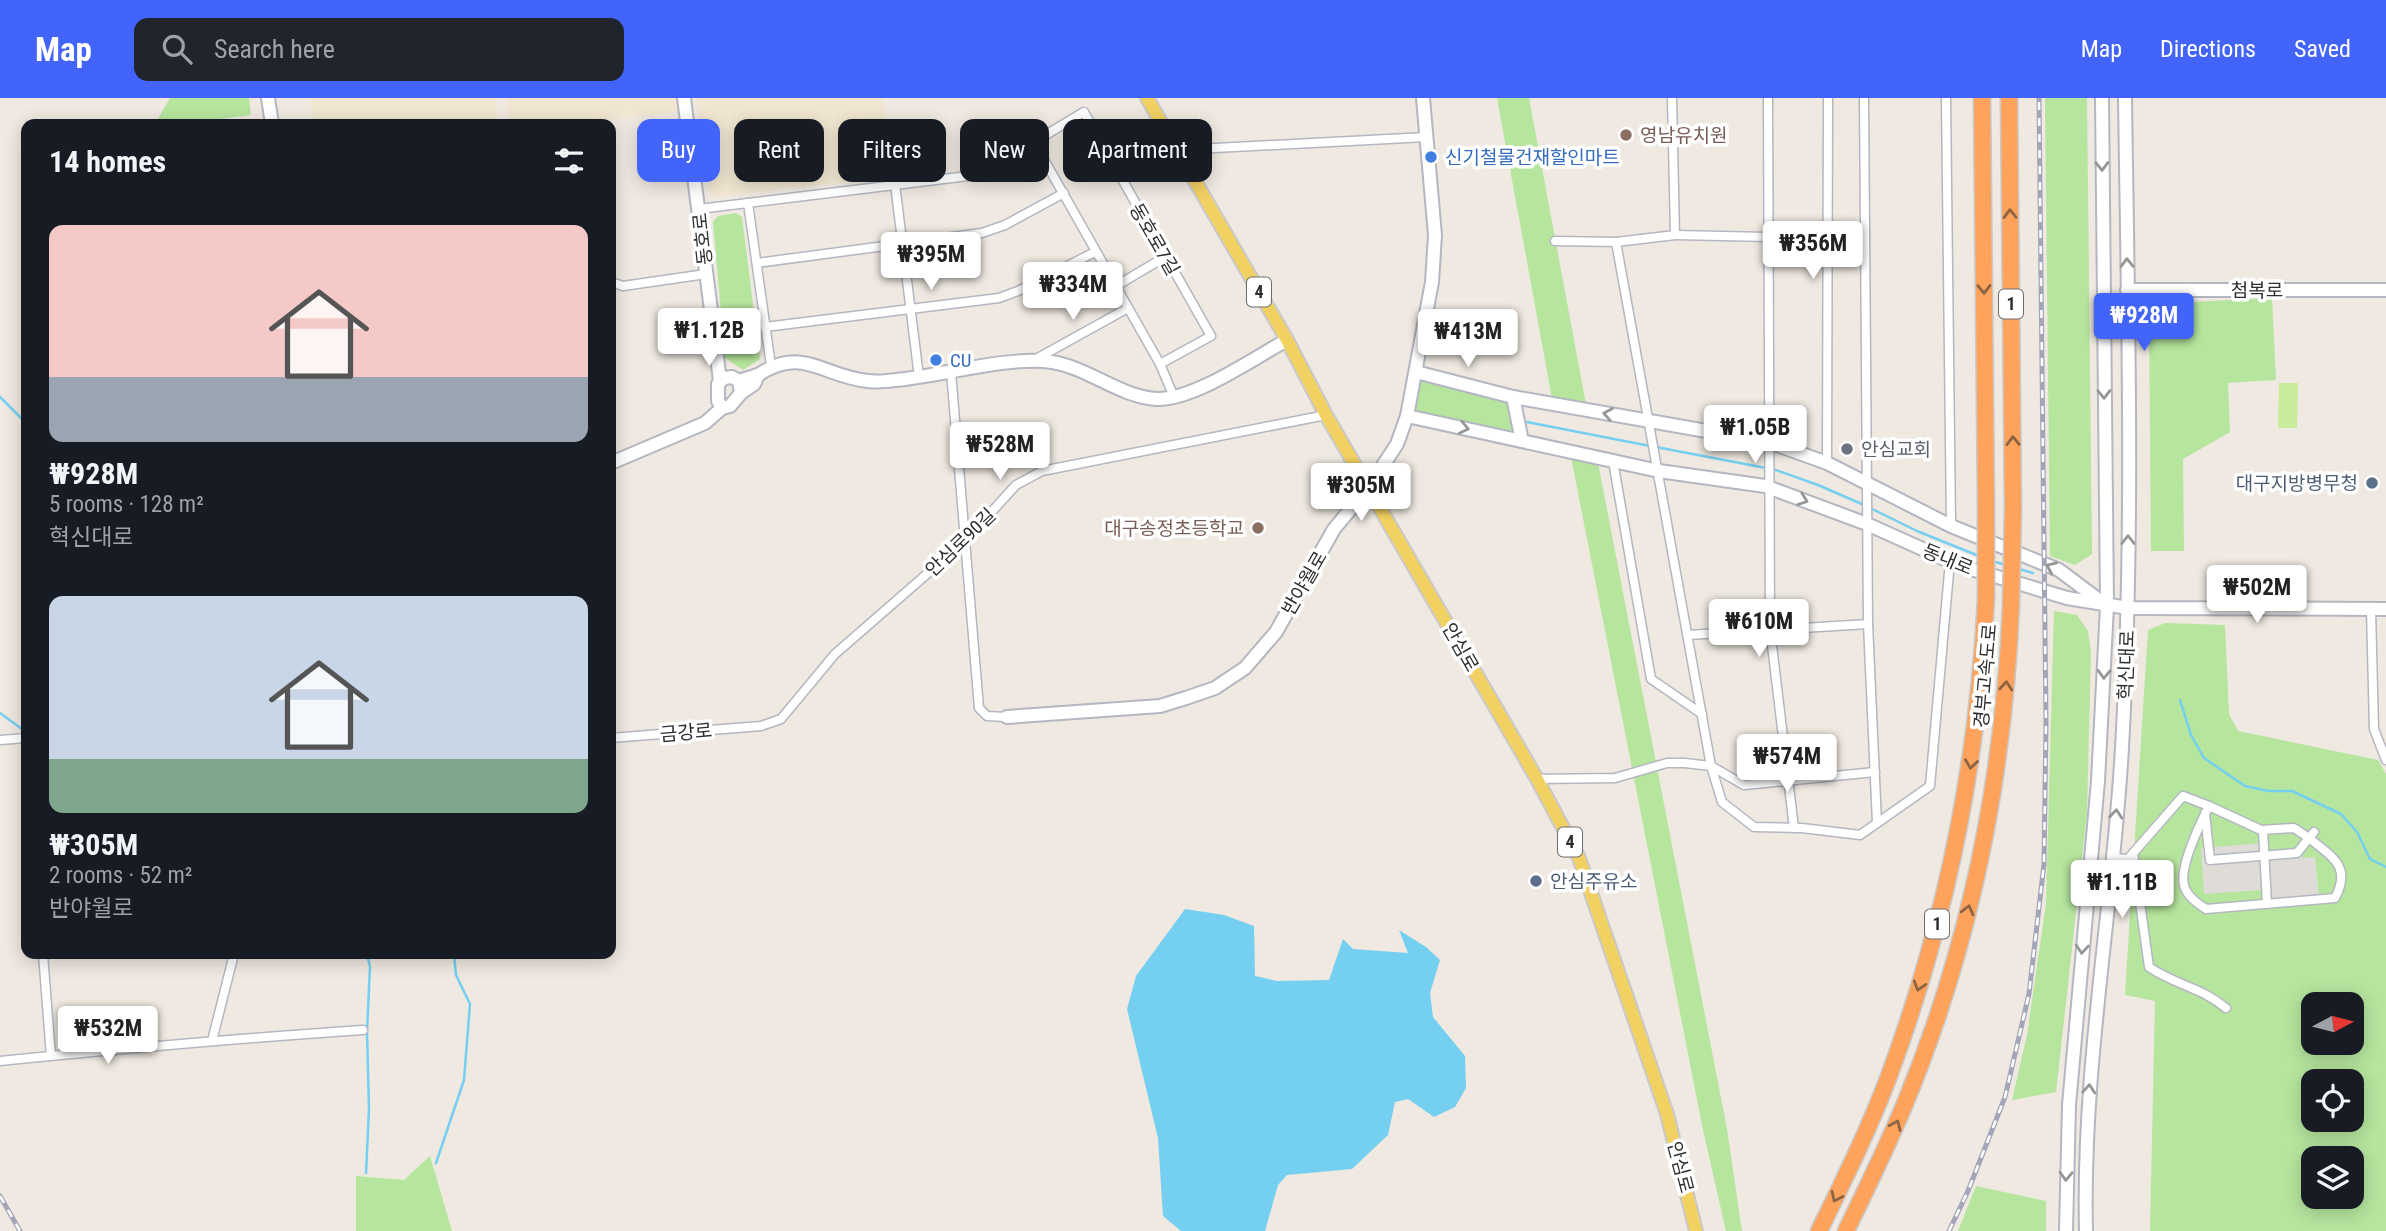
<!DOCTYPE html>
<html lang="en">
<head>
<meta charset="utf-8">
<style>
  body { margin:0; font-family:"Roboto Condensed","Noto Sans KR",sans-serif; background:#20242c; color:#f1f3f6; height:100vh; display:flex; flex-direction:column; font-size:26px; white-space:nowrap }
  * { box-sizing:border-box; margin:0 }
  p { font-size:23px; color:#9ea1a6 }
  .icon { flex:none; width:38px; height:38px; fill:none; stroke:currentColor; stroke-width:2; stroke-linecap:round; stroke-linejoin:round }
  .map { position:relative; flex:1; overflow:hidden }
  .drawer { position:absolute; left:21px; top:21px; width:595px; height:840px; display:flex; flex-direction:column; background:#171b24; border-radius:14px; box-shadow:0 4px 18px #0003 }
  .drawer>* { flex:none }
  .guide { position:absolute; left:637px; top:21px; width:665px; height:63px; display:flex; gap:14px }
  .needle { width:46px; rotate:83deg }
  .fabs { position:absolute; left:2301px; top:894px; display:grid; gap:14px }
  .fabs a { display:grid; place-items:center; width:63px; height:63px; border-radius:14px; background:#171b24; box-shadow:0 4px 18px #0003; font-size:35px }
  .price { position:absolute; translate:-50% -60px; padding:0 16px; border-radius:7px; background:#fff; color:#222; font-size:23px; line-height:46px; filter:drop-shadow(0 2px 4px #0008) }
  .price::after { content:''; position:absolute; left:50%; top:42px; width:21px; height:16px; margin-left:-10px; background:inherit; clip-path:polygon(0 0,100% 0,50% 100%) }
  .price.current { background:#4264fb; color:#fff }
  ul { padding:0; list-style:none }
  li { display:grid; align-content:center; gap:14px; height:371px; padding:0 28px }
  li span { display:grid; place-items:center; height:217px; border-radius:14px; color:#555 }
  li>.icon { margin-inline-start:auto }
  span .icon { width:126px; height:126px; fill:#fffc; stroke-width:1 }
  li b { font-size:30px }
  h2 { display:flex; justify-content:space-between; align-items:center; height:84px; padding:0 28px; font-size:30px }
  .pill { padding:0 24px; border-radius:14px; background:#171b24; box-shadow:0 4px 18px #0003; font-size:24px; line-height:63px }
  .pill.current { background:#4264fb; color:#fff }
  header { display:flex; align-items:center; gap:42px; box-sizing:border-box; height:98px; padding:0 35px; background:#4264fb; color:#fff }
  header strong { font-size:33px }
  nav { display:flex; gap:38px; margin-inline-start:auto; font-size:24px }
  .search { width:490px; height:63px; background:#20242c; display:flex; align-items:center; gap:18px; box-sizing:border-box; padding:0 24px; border-radius:14px; color:#9ea1a6; font-size:26px }
  .map>svg:first-child { display:block }
</style>
</head>
<body>
<header>
<strong>Map</strong>
<div class="search"><svg class="icon" aria-label="search" viewBox="0 0 24 24"><circle cx="10" cy="10" r="6"/><path d="M15 15l6 6"/></svg>Search here</div>
<nav><a>Map</a><a>Directions</a><a>Saved</a></nav>
</header>
<div class="map">
<svg width="2386" height="1133" viewBox="0 0 2386 1133">
  <rect width="100%" height="100%" fill="#efe9e1"/>
  <!-- education -->
  <g fill="#f0e6d1">
    <polygon points="310,0 496,0 498,26 313,26"/>
    <polygon points="506,0 675,0 677,14 573,26 509,26"/>
    <polygon points="696,0 883,0 896,78 716,99 709,94"/>
  </g>
  <!-- green -->
  <g fill="#b6e59e" fill-rule="evenodd">
    <polygon points="170,0 249,0 251,17 181,26 155,26"/>
    <polygon points="1497,0 1529,0 1587,312 1553,306"/>
    <polygon points="2045,0 2087,0 2092,456 2075,467 2050,458"/>
    <polygon points="736,115 742,119 760,261 743,272 725,260 713,124 718,118"/>
    <polygon points="2272,200 2276,282 2228,285 2230,334 2183,361 2184,453 2151,453 2149,215 2168,205"/>
    <polygon points="1416,274 1513,299 1522,343 1407,318"/>
    <polygon points="1570,354 1597,360 1727,1031 1742,1133 1726,1133 1703,1032"/>
    <polygon points="2054,513 2077,517 2088,533 2091,554 2087,715 2056,994 2012,1002 2027,937 2046,805"/>
    <path d="M2165 525 2225 527 2229 616 2238 633 2378 662 2386 676V1133H2150L2155 903 2125 897 2148 532ZM2314 906H2352V945H2314ZM2314 984H2352V1022H2314ZM2314 1060H2352V1099H2314Z"/>
    <polygon points="430,1058 452,1133 356,1133 356,1078 404,1082"/>
    <polygon points="1976,1088 2046,1103 2046,1133 1958,1133"/>
  </g>
  <!-- pitch -->
  <polygon fill="#c9ec9a" points="2279,285 2298,285 2297,330 2278,330"/>
  <!-- plaza -->
  <polygon fill="#dfdcd8" points="2264,745 2264,754 2301,750 2303,760 2315,759 2320,806 2264,810 2262,792 2204,796 2201,750"/>
  <!-- water -->
  <polygon fill="#75cff0" points="1185,811 1224,817 1254,828 1255,878 1277,883 1329,882 1343,841 1353,851 1408,855 1399,832 1426,849 1440,862 1430,895 1433,919 1465,958 1466,990 1455,1009 1434,1019 1408,1001 1395,1004 1388,1037 1352,1071 1287,1077 1278,1087 1265,1133 1181,1133 1163,1118 1158,1040 1127,911 1136,878"/>
  <g fill="none" stroke-linecap="round" stroke-linejoin="round">
    <!-- stream -->
    <g stroke="#75cff0" stroke-width="2.5">
      <polyline points="0,299 26,325"/>
      <polyline points="1527,324 1650,348"/>
      <polyline points="1656,349 1766,370"/>
      <polyline points="1773,371 1818,387 1864,407"/>
      <polyline points="1870,410 1917,433 1979,458"/>
      <polyline points="1992,463 2006,467"/>
      <polyline points="2019,471 2033,475"/>
      <polyline points="2180,602 2191,637 2204,660 2245,688 2268,693 2292,693 2341,716 2357,734 2370,761 2386,769"/>
      <polyline points="0,615 26,634"/>
      <polyline points="436,1065 464,982 470,906 456,877 454,856"/>
      <polyline points="366,1075 369,1011 367,933 370,869 367,856"/>
    </g>
    <!-- street casing -->
    <g stroke="#b4b7c1" stroke-width="11">
      <g id="street">
        <polyline points="1768,0 1770,531 1794,730"/>
        <polyline points="1864,0 1868,526 1877,725"/>
        <polyline points="1946,0 1951,428"/>
        <polyline points="1034,44 1160,266 1174,299"/>
        <polyline points="1177,52 1426,39"/>
        <polyline points="895,86 919,279"/>
        <polyline points="748,105 771,268"/>
        <polyline points="699,111 968,78 1034,44 1084,14 1211,238 1160,266"/>
        <polyline points="1675,137 1865,141"/>
        <polyline points="1555,143 1616,144 1675,137 1672,0"/>
        <polyline points="757,165 982,135 1005,127 1064,95"/>
        <polyline points="611,184 623,188 706,176"/>
        <polyline points="1116,188 1165,159"/>
        <polyline points="765,229 999,200 1018,193 1095,154"/>
        <polyline points="1036,261 1128,210"/>
        <polyline points="951,274 979,610 987,618 1007,619"/>
        <polyline points="1613,363 1651,581 1702,616"/>
        <polyline points="1827,365 1828,0"/>
        <polyline points="2371,511 2374,631 2386,662"/>
        <polyline points="1688,537 1868,526"/>
        <polyline points="611,640 761,628 781,621 835,556 966,442 1016,387 1042,373 1326,317"/>
        <polyline points="0,642 26,640"/>
        <polyline points="1711,668 1722,704 1754,729 1802,730 1860,737 1930,688 1950,463"/>
        <polyline points="1711,668 1744,687 1875,674"/>
        <polyline points="1537,681 1615,680 1667,665 1685,665 1711,668 1616,144"/>
        <polyline points="2205,716 2210,762 2297,755 2309,740 2294,730 2261,732 2209,708"/>
        <polyline points="2263,732 2267,806"/>
        <path d="M2133 755 2149 869C2175 887 2201 889 2226 910"/>
        <path d="M2112 760 2128 761 2183 698 2209 708C2201 724 2179 769 2184 787 2186 797 2198 806 2206 811L2335 800C2352 768 2332 759 2309 740L2314 734"/>
        <polyline points="43,856 51,958"/>
        <polyline points="212,943 234,856"/>
        <path d="M0 963C121 951 242 940 363 932"/>
      </g>
    </g>
    <!-- secondary casing -->
    <g stroke="#b4b7c1" stroke-width="16">
      <g id="secondary">
        <polyline points="268,0 272,26"/>
        <polyline points="684,0 720,283"/>
        <polyline points="2127,192 2386,192"/>
        <polyline points="1416,274 1513,299 1769,344 1827,365 1951,428 2059,472 2103,505"/>
        <path d="M758 277C803 247 823 279 868 283 880 285 893 282 905 281 947 276 1012 258 1052 264 1089 270 1120 299 1157 301 1194 302 1254 260 1287 242"/>
        <polygon points="732,279 739,283 741,295 730,308 722,310 718,303 718,286 724,280"/>
        <polyline points="739,283 758,277 754,286 741,295"/>
        <polyline points="1513,299 1522,343"/>
        <polyline points="1407,318 1659,373 1765,388 1867,426 1958,467 2067,500 2128,510 2386,511"/>
        <polyline points="611,365 705,325 722,310"/>
        <polyline points="1007,619 1160,608 1186,600 1215,590 1245,570 1276,534 1334,431 1369,389 1397,346 1407,318 1432,184 1435,137 1423,0"/>
        <polyline points="2066,1133 2069,1007 2098,683 2107,508 2102,0"/>
        <path d="M2086 1133C2082 969 2113 812 2122 650 2134 434 2128 216 2125 0"/>
      </g>
    </g>
    <!-- primary casing -->
    <g stroke="#c9c9c9" stroke-width="16">
      <polyline id="primary" points="1147,0 1287,242 1326,317 1537,681 1579,760 1667,1016 1696,1133"/>
    </g>
    <!-- highway casing -->
    <g stroke="#c9c9c9" stroke-width="19">
      <g id="highway">
        <polyline points="1982,0 1986,403"/>
        <polyline points="2009,0 2013,412"/>
        <path d="M1819 1133C1844 1082 1869 1031 1889 978 1946 824 1978 664 1986 501"/>
        <path d="M1846 1133C1866 1092 1886 1051 1904 1008 1970 849 2004 678 2011 507"/>
      </g>
    </g>
    <!-- street -->
    <use href="#street" stroke="#fff" stroke-width="8"/>
    <!-- secondary -->
    <use href="#secondary" stroke="#fff" stroke-width="12"/>
    <!-- primary -->
    <use href="#primary" stroke="#f2d163" stroke-width="12"/>
    <!-- highway -->
    <use href="#highway" stroke="#ffa35c" stroke-width="16"/>
    <!-- rail casing -->
    <g stroke="#a3a6b8" stroke-width="5">
      <g id="rail">
        <polyline points="0,1098 20,1133"/>
        <polyline points="1949,1133 1968,1093 2005,999 2029,896 2044,766 2046,625 2039,0"/>
      </g>
    </g>
    <!-- rail -->
    <use href="#rail" stroke="#fff" stroke-width="2.5" stroke-dasharray="8" stroke-linecap="butt"/>
    <!-- highway-bridge casing -->
    <g stroke="#c9c9c9" stroke-width="19" stroke-linecap="butt">
      <g id="highway-bridge">
        <polyline points="1986,501 1986,403"/>
        <polyline points="2011,507 2013,412"/>
      </g>
    </g>
    <!-- highway-bridge -->
    <use href="#highway-bridge" stroke="#ffa35c" stroke-width="16"/>
  </g>
  <!-- one-way arrows -->
  <defs><path id="oneway-chevron" d="M-2-3.5L2.5 0L-2 3.5" fill="none" stroke-width="1.6" stroke-linecap="round" stroke-linejoin="round" transform="scale(1.75)"/></defs>
  <g stroke="#969696">
    <use href="#oneway-chevron" transform="translate(2102 68) rotate(89)"/>
    <use href="#oneway-chevron" transform="translate(2127 165) rotate(-91)"/>
    <use href="#oneway-chevron" transform="translate(2104 296) rotate(89)"/>
    <use href="#oneway-chevron" transform="translate(1608 316) rotate(-170)"/>
    <use href="#oneway-chevron" transform="translate(1464 330) rotate(12)"/>
    <use href="#oneway-chevron" transform="translate(1803 402) rotate(20)"/>
    <use href="#oneway-chevron" transform="translate(2128 442) rotate(-90)"/>
    <use href="#oneway-chevron" transform="translate(2051 469) rotate(-156)"/>
    <use href="#oneway-chevron" transform="translate(2104 576) rotate(92)"/>
    <use href="#oneway-chevron" transform="translate(2116 716) rotate(-85)"/>
    <use href="#oneway-chevron" transform="translate(2082 851) rotate(95)"/>
    <use href="#oneway-chevron" transform="translate(2089 991) rotate(-86)"/>
    <use href="#oneway-chevron" transform="translate(2066 1078) rotate(92)"/>
  </g>
  <g stroke="#8c6343">
    <use href="#oneway-chevron" transform="translate(2010 116) rotate(-91)"/>
    <use href="#oneway-chevron" transform="translate(1984 191) rotate(89)"/>
    <use href="#oneway-chevron" transform="translate(2013 343) rotate(-91)"/>
    <use href="#oneway-chevron" transform="translate(2006 588) rotate(-85)"/>
    <use href="#oneway-chevron" transform="translate(1971 666) rotate(98)"/>
    <use href="#oneway-chevron" transform="translate(1968 812) rotate(-76)"/>
    <use href="#oneway-chevron" transform="translate(1919 888) rotate(107)"/>
    <use href="#oneway-chevron" transform="translate(1896 1027) rotate(-66)"/>
    <use href="#oneway-chevron" transform="translate(1836 1099) rotate(116)"/>
  </g>
  <!-- markers -->
  <g fill="#8d6e63" stroke="#fff" stroke-width="2.5">
    <circle cx="1626" cy="37" r="7"/>
    <circle cx="1258" cy="430" r="7"/>
  </g>
  <g fill="#3f7fe0" stroke="#fff" stroke-width="2.5">
    <circle cx="1431" cy="59" r="7"/>
    <circle cx="936" cy="262" r="7"/>
  </g>
  <circle fill="#6b7280" stroke="#fff" stroke-width="2.5" cx="1847" cy="351" r="7"/>
  <g fill="#5c6f8a" stroke="#fff" stroke-width="2.5">
    <circle cx="2372" cy="385" r="7"/>
    <circle cx="1536" cy="783" r="7"/>
  </g>
  <g text-anchor="middle" stroke-width="7" stroke-linejoin="round" paint-order="stroke">
    <!-- shield labels -->
    <g fill="#fff" stroke="#6d6d6d" stroke-width="2">
      <rect x="1247" y="179.5" width="24" height="29" rx="5"/>
      <rect x="1999" y="191.5" width="24" height="29" rx="5"/>
      <rect x="1558" y="729.5" width="24" height="29" rx="5"/>
      <rect x="1925" y="811.5" width="24" height="29" rx="5"/>
    </g>
    <g font-size="18" font-weight="bold" fill="#2e2e2e">
      <text x="1259" y="200">4</text>
      <text x="2011" y="212">1</text>
      <text x="1570" y="750">4</text>
      <text x="1937" y="832">1</text>
    </g>
    <!-- education labels -->
    <g font-size="19" fill="#785e54" stroke="#fff" text-anchor="start">
      <text x="1640" y="44">영남유치원</text>
      <text x="1244" y="437" text-anchor="end">대구송정초등학교</text>
    </g>
    <!-- shop labels -->
    <g font-size="19" fill="#366cbe" stroke="#fff" text-anchor="start">
      <text x="1445" y="66">신기철물건재할인마트</text>
      <text x="950" y="269">CU</text>
    </g>
    <!-- street labels -->
    <g font-size="19" fill="#2e2e2e" stroke="#fff">
      <text transform="translate(702 141) rotate(-96)" y="7">동호로</text>
      <text transform="translate(1155 141) rotate(60)" y="7">동호로7길</text>
      <text x="2257" y="199">첨복로</text>
      <text transform="translate(960 444) rotate(-44)" y="7">안심로90길</text>
      <text transform="translate(1948 461) rotate(22)" y="7">동내로</text>
      <text transform="translate(1304 485) rotate(-60)" y="7">반야월로</text>
      <text transform="translate(1461 549) rotate(60)" y="7">안심로</text>
      <text transform="translate(2126 567) rotate(-88)" y="7">혁신대로</text>
      <text transform="translate(1985 578) rotate(-85)" y="7">경부고속도로</text>
      <text transform="translate(686 634) rotate(-5)" y="7">금강로</text>
      <text transform="translate(1681 1069) rotate(75)" y="7">안심로</text>
    </g>
    <!-- worship labels -->
    <g font-size="19" fill="#5b616d" stroke="#fff" text-anchor="start">
      <text x="1861" y="358">안심교회</text>
    </g>
    <!-- service labels -->
    <g font-size="19" fill="#4e5e75" stroke="#fff" text-anchor="end">
      <text x="2358" y="392">대구지방병무청</text>
      <text x="1550" y="790" text-anchor="start">안심주유소</text>
    </g>
  </g>
</svg>
<div class="fabs">
<a><svg class="needle" viewBox="-14 -14 28 28"><path d="M0-13l5 13h-10z" fill="#e53935"/><path d="M0 13l5-13h-10z" fill="#9ea1a6"/></svg></a>
<a><svg class="icon" aria-label="locate" viewBox="0 0 24 24"><circle cx="12" cy="12" r="6"/><path d="M12 2v4M12 18v4M2 12h4M18 12h4"/></svg></a>
<a><svg class="icon" aria-label="layers" viewBox="0 0 24 24"><path d="M12 4l9 5-9 5-9-5zM3 14l9 5 9-5"/></svg></a>
</div>
<b class="price" style="left:1813px;top:183px">₩356M</b>
<b class="price" style="left:931px;top:194px">₩395M</b>
<b class="price" style="left:1073px;top:224px">₩334M</b>
<b class="price current" style="left:2144px;top:255px">₩928M</b>
<b class="price" style="left:709px;top:270px">₩1.12B</b>
<b class="price" style="left:1468px;top:271px">₩413M</b>
<b class="price" style="left:1755px;top:367px">₩1.05B</b>
<b class="price" style="left:1000px;top:384px">₩528M</b>
<b class="price" style="left:1361px;top:425px">₩305M</b>
<b class="price" style="left:2257px;top:527px">₩502M</b>
<b class="price" style="left:1759px;top:561px">₩610M</b>
<b class="price" style="left:1787px;top:696px">₩574M</b>
<b class="price" style="left:2122px;top:822px">₩1.11B</b>
<b class="price" style="left:108px;top:968px">₩532M</b>
<div class="guide">
<a class="pill current">Buy</a>
<a class="pill">Rent</a>
<a class="pill">Filters</a>
<a class="pill">New</a>
<a class="pill">Apartment</a>
</div>
<section class="drawer">
<h2>14 homes<svg class="icon" aria-label="filters" viewBox="0 0 24 24"><path d="M4 7h16M4 17h16"/><circle cx="9" cy="7" r="2"/><circle cx="15" cy="17" r="2"/></svg></h2>
<ul>
<li><span style="background:linear-gradient(#f6c9c9 70%,#9aa5b1 0)"><svg class="icon" aria-label="home" viewBox="0 0 24 24"><path d="M3 11l9-7 9 7M6 9v11h12V9"/></svg></span><div><b>₩928M</b><p>5 rooms · 128 m²</p><p>혁신대로</p></div></li>
<li><span style="background:linear-gradient(#c9d6e8 75%,#7fa58c 0)"><svg class="icon" aria-label="home" viewBox="0 0 24 24"><path d="M3 11l9-7 9 7M6 9v11h12V9"/></svg></span><div><b>₩305M</b><p>2 rooms · 52 m²</p><p>반야월로</p></div></li>
</ul>
</section>
</div>
</body>
</html>
